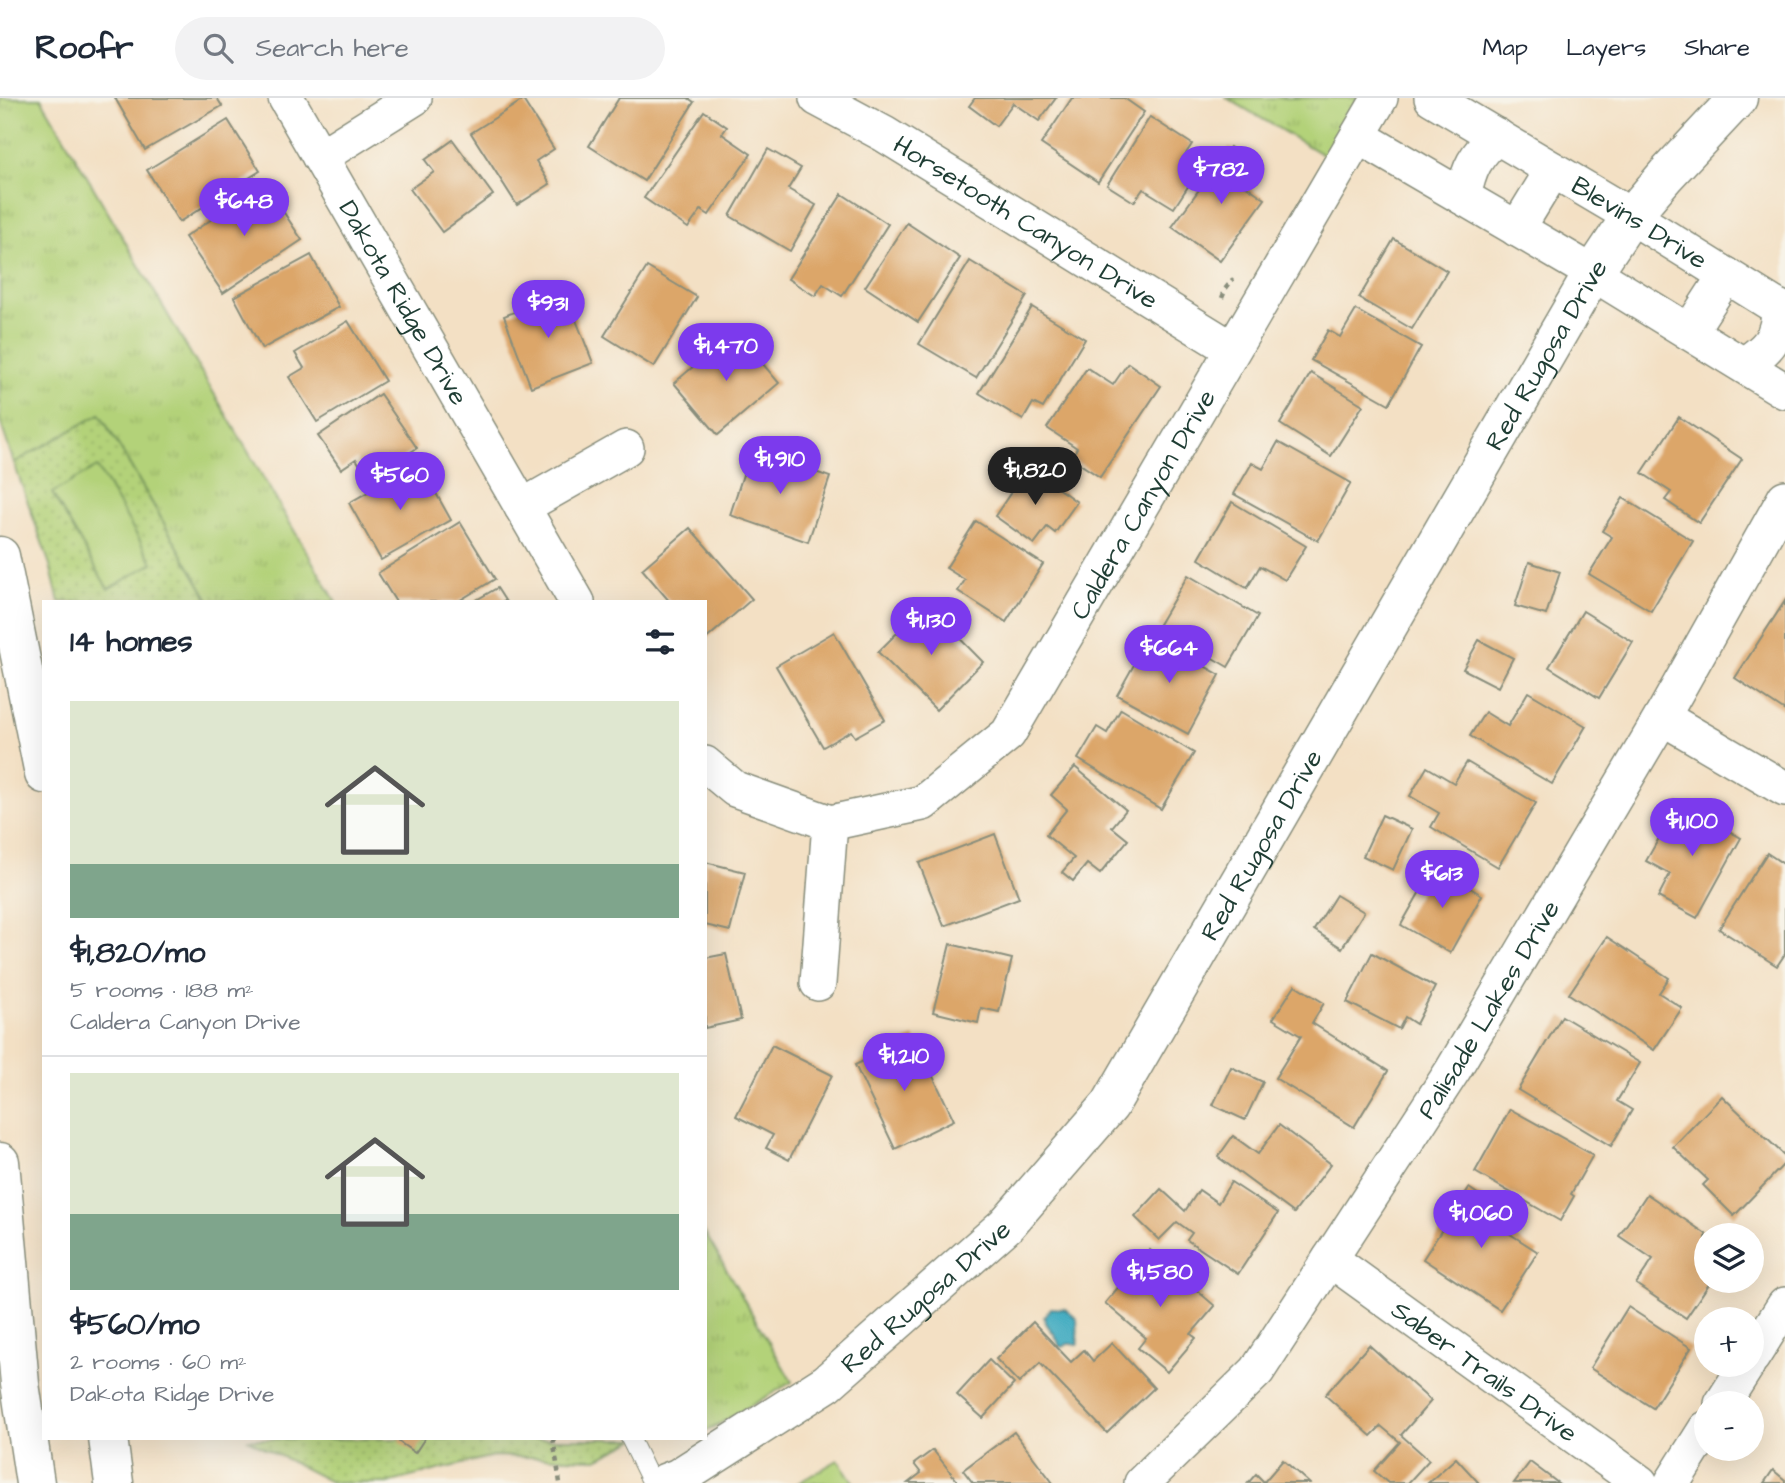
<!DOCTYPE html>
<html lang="en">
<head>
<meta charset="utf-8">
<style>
  body { margin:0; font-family:"Architects Daughter",sans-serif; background:#f2f2f3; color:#1f2937; height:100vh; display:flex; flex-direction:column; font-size:26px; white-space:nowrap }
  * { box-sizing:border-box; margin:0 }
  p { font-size:23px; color:#747a83 }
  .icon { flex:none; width:38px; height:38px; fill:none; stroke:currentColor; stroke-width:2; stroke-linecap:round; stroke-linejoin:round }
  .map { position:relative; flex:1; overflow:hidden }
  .side { position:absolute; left:42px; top:502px; width:665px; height:840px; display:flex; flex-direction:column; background:#fff; border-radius:0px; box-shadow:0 7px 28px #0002 }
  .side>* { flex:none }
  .buttons { position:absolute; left:1694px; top:1125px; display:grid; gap:14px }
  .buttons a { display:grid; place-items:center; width:70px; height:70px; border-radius:50%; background:#fff; box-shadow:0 7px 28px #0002; font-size:35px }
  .price { position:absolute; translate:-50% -60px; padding:0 16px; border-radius:24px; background:#7c3aed; color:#fff; font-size:23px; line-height:46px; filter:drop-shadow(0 2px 4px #0008) }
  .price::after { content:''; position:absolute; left:50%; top:42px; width:21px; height:16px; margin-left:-10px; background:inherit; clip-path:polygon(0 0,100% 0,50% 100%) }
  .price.current { background:#222; color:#fff }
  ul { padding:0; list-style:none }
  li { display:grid; align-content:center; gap:14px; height:371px; padding:0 28px }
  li+li { border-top:2px solid #e0e1e3 }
  li span { display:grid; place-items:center; height:217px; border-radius:0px; color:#555 }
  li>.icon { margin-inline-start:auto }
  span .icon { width:126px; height:126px; fill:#fffc; stroke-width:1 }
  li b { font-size:30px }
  h2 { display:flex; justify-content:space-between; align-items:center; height:84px; padding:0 28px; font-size:30px }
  header { display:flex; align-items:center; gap:42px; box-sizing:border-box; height:98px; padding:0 35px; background:#fff; border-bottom:2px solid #e0e1e3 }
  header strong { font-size:33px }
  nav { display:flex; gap:38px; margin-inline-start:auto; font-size:24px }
  .search { width:490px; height:63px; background:#f2f2f3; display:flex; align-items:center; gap:18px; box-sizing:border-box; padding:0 24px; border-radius:38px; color:#747a83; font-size:26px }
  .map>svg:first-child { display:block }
</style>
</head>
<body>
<header>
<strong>Roofr</strong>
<div class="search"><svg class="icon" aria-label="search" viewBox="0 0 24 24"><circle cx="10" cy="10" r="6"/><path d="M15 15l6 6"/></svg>Search here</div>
<nav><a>Map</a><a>Layers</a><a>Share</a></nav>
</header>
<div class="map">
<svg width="1785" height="1385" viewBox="0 0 1785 1385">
  <defs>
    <pattern id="grass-tufts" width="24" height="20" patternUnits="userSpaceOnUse" patternTransform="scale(1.75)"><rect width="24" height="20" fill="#b3d279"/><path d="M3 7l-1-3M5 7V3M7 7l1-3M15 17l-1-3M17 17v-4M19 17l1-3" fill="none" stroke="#9ab569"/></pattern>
    <pattern id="park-dots" width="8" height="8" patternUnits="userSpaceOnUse" patternTransform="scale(1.75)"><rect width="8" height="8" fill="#b3d279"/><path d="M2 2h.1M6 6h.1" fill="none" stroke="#9ab569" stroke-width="1.8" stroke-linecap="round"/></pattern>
  </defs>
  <rect width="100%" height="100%" fill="#f7f3e8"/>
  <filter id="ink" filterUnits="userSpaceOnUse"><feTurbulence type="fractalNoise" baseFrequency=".0143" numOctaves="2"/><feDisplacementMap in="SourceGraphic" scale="14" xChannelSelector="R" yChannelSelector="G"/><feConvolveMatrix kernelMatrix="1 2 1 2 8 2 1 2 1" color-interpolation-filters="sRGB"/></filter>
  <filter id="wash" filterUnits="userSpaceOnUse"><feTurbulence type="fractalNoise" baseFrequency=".00686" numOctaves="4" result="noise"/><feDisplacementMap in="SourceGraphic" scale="28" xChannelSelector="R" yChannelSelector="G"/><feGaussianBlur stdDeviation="1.57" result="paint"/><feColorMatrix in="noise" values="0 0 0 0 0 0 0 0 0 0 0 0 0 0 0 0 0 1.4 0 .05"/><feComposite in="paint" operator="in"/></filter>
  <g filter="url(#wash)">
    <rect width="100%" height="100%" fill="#f3e0c4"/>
    <!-- grass -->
    <g fill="url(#grass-tufts)" stroke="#698856" stroke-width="2">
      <polygon points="0,0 41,0 336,504 210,504 100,316 14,365 0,323"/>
      <polygon points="1227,0 1358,0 1325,58"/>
      <polygon points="705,1135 792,1284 705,1334"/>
      <polygon points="838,1362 854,1385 798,1385"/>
    </g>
    <!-- park -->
    <g fill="url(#park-dots)" stroke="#698856" stroke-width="2">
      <polygon points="100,316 210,504 59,504 50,467 14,365"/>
      <polygon points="247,1341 636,1341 597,1361 493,1358 387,1385 333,1385"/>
    </g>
    <!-- pitch -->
    <polygon fill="#b3d279" stroke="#698856" stroke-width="2" points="97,369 153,465 108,491 52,395"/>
    <!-- water -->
    <path fill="#42acc1" stroke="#30747a" stroke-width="2" d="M1051 1210 1065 1211 1077 1221 1078 1246H1068L1063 1249 1059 1248C1058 1235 1046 1231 1044 1219Z"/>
    <g id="blocks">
      <!-- building -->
      <g fill="#dca669">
        <polygon points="115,0 217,0 222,8 145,52"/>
        <polygon points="619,0 688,0 694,4 644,83 589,48"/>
        <polygon points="975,0 1056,0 1039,23 1013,5 996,28 969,8"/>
        <polygon points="1072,0 1124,0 1144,14 1098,84 1041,46"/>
        <polygon points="523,2 554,51 536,63 550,86 517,107 471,35"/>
        <polygon points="704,13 727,29 722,36 751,56 709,117 701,112 688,130 644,100"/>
        <polygon points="1150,19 1192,46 1181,63 1198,73 1174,110 1143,91 1134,104 1107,87"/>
        <polygon points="228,22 260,73 179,124 147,72"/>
        <polygon points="453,42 493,97 442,134 410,91 434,74 425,62"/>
        <polygon points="1230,49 1258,69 1245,87 1265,101 1220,163 1172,129"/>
        <polygon points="768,51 801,70 788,91 816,107 790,153 730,118"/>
        <polygon points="265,86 302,142 223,195 185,139"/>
        <polygon points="842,96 888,126 842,198 823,186 815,198 788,181"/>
        <polygon points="907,125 960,160 918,224 865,189"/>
        <polygon points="1394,141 1447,173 1412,231 1359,200"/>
        <polygon points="311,157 339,209 262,251 234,199"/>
        <polygon points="970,163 1027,198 976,280 919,246"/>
        <polygon points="647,169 697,199 654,269 604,238"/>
        <polygon points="565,194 593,265 531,289 504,218"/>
        <polygon points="1032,209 1085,241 1043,310 1033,305 1023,322 979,295"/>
        <polygon points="1356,212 1421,249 1389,306 1311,262 1328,232 1340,239"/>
        <polygon points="348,223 385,283 317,324 289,279 304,270 295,255"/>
        <polygon points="735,233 779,285 718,337 674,285"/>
        <polygon points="1128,265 1161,288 1100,379 1071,360 1077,350 1047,330 1087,270 1113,287"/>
        <polygon points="1311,275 1363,307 1331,358 1280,326"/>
        <polygon points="380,296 417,350 369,381 356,361 341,371 318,338"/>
        <polygon points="1679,319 1742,361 1699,425 1665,402 1671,394 1642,375"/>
        <polygon points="1278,344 1351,385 1318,443 1234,396 1252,365 1263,371"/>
        <polygon points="751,352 830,379 808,444 730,417"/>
        <polygon points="419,365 451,422 381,462 349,405"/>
        <polygon points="1028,369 1077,404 1055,435 1047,429 1034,446 995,418"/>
        <polygon points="1623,400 1693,443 1651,513 1589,476 1612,439 1602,433"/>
        <polygon points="1232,404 1306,448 1285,482 1260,468 1247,490 1199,461"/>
        <polygon points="976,423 1043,466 1006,524 958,493 965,482 946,470"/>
        <polygon points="460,424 495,481 457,504 396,504 378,475"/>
        <polygon points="690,430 752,501 705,542 705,504 670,504 642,471"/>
        <polygon points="1529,464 1560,474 1546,517 1515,508"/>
        <polygon points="1188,477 1258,518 1228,569 1158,528"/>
        <polygon points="497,490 506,504 473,504"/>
        <polygon points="1785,503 1785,613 1735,580"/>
        <polygon points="926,506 983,564 936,612 878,554"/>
        <polygon points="1583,513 1633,544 1599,600 1549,569"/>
        <polygon points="834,534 885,622 855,639 851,633 823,649 776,568"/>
        <polygon points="1150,538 1220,577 1188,636 1117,597"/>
        <polygon points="1479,542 1513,560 1498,589 1463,571"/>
        <polygon points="1528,594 1586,628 1552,686 1470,638 1485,614 1508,628"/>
        <polygon points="1121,611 1194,655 1161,711 1078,661 1097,629 1107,635"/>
        <polygon points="1467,664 1536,705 1498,769 1431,729 1439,715 1410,698 1427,669 1454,685"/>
        <polygon points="1075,669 1126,712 1112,729 1128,742 1100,776 1087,766 1073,783 1062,774 1074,760 1046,737 1067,711 1051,697"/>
        <polygon points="1679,705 1741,740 1697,820 1658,799 1670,776 1646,763"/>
        <polygon points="1382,717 1412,731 1393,772 1363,758"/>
        <polygon points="995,736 1019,800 944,828 919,765"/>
        <polygon points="1767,755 1785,767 1785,856 1777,868 1719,831"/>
        <polygon points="705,764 745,774 730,833 705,827"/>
        <polygon points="1434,769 1482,797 1450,855 1401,827"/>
        <polygon points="1336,797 1364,814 1342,850 1314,832"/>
        <polygon points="1607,839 1669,880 1659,895 1682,910 1654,952 1569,896"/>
        <polygon points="950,846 1012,861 999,914 981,910 978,925 933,914"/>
        <polygon points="1372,855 1435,889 1416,926 1405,919 1399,931 1347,904"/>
        <polygon points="726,856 741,922 705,930 705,860"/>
        <polygon points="1295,887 1324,905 1312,925 1388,973 1354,1029 1275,980 1301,938 1273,921"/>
        <polygon points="1562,918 1640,965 1617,1003 1632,1012 1611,1048 1518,992"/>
        <polygon points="914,939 954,1022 895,1051 855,967"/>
        <polygon points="772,947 832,977 789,1062 766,1050 773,1037 736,1018"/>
        <polygon points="1231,969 1263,984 1245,1022 1213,1007"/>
        <polygon points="1722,998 1785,1058 1785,1065 1734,1118 1703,1087 1708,1082 1673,1049"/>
        <polygon points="1510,1011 1593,1057 1571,1096 1574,1098 1560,1123 1475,1074"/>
        <polygon points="1279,1027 1331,1066 1294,1115 1218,1059 1233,1038 1258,1056"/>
        <polygon points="1231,1084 1278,1115 1238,1176 1187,1142 1192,1135 1177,1124 1159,1142 1135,1119 1161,1091 1185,1113 1199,1092 1218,1105"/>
        <polygon points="1469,1090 1515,1122 1507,1134 1538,1154 1500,1212 1423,1161"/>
        <polygon points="1647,1096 1706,1136 1706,1159 1703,1163 1706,1165 1706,1183 1711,1183 1686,1220 1636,1186 1653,1161 1619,1138"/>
        <polygon points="1150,1152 1215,1208 1191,1236 1196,1240 1167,1274 1138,1250 1146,1240 1105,1205"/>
        <polygon points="1628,1209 1691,1250 1653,1310 1590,1270"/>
        <polygon points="1033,1224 1071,1264 1084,1252 1093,1263 1112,1245 1154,1290 1107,1335 1040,1265 1019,1285 996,1261"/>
        <polygon points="1369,1247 1431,1303 1401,1337 1429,1362 1408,1385 1388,1385 1374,1373 1400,1344 1381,1328 1371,1338 1325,1297"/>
        <polygon points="989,1262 1014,1286 983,1320 957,1297"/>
        <polygon points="1014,1334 1053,1385 973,1385 963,1372"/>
        <polygon points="401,1340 425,1340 415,1355 399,1344"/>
        <polygon points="933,1352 959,1385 908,1385 921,1375 914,1366"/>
        <polygon points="1456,1360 1479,1385 1428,1385"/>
        <polygon points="1283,1362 1309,1385 1248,1385 1256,1376 1264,1384"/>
        <polygon points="1530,1364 1558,1385 1514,1385"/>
        <polygon points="1773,1372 1785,1382 1785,1385 1764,1385"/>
      </g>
    </g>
  </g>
  <g filter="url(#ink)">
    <use href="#blocks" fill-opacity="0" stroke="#898e7c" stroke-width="2"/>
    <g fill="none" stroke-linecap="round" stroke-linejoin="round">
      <!-- service casing -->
      <g stroke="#898e7c" stroke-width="20">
        <polyline id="service" points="630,1340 652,1385"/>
      </g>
      <!-- minor casing -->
      <g stroke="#898e7c" stroke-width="38">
        <g id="minor">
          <path id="s1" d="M286 0 577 504"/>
          <path id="s2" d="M817 0 884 36 1232 251"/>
          <path id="s3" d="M1432 0 1631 118 1785 214"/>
          <polyline points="1358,38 1593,175 1785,293"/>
          <polyline points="320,59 414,0"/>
          <path d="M1463 99C1469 70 1475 58 1497 38"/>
          <polyline points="1517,131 1553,72"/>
          <polyline points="1689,234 1726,177"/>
          <path d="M1744 267C1769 250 1777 242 1780 210"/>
          <polyline points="522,409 626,350"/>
          <polyline points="1662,619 1785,691"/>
          <polyline points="705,666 735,691 830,725"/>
          <path id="s4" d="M830 725 923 705 1008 636 1380 0"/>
          <polyline points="818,885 830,725"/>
          <path id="s5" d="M1330 1161 1640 1385"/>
          <polyline points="1752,1259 1785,1207"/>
          <polyline points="1722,1306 1747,1267"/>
          <path id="s6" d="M1142 1385 1257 1273 1453 972 1662 619 1785 400"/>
          <polyline points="1672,1385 1706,1331"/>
        </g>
      </g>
      <!-- tertiary casing -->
      <g stroke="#898e7c" stroke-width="41">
        <g id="tertiary">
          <path id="s7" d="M665 1385 678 1380 827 1285 1006 1127 1110 1007 1593 175 1631 118 1666 77 1738 0"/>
        </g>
      </g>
      <!-- secondary casing -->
      <g stroke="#898e7c" stroke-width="41">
        <g id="secondary">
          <polyline points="0,458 44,676"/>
          <polyline points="0,1064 20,1286 35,1385"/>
          <polyline points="108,1340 114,1385"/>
        </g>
      </g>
      <!-- path -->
      <g stroke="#898e7c" stroke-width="4.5" stroke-dasharray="5 5" stroke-linecap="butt">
        <polyline points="1222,200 1226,190 1233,181"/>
        <polyline points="553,1340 560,1385"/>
      </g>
      <!-- service -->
      <use href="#service" stroke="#fff" stroke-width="18"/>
      <!-- minor -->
      <use href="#minor" stroke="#fff" stroke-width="35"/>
      <!-- tertiary -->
      <use href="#tertiary" stroke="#fff" stroke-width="38"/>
      <!-- secondary -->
      <use href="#secondary" stroke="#fff" stroke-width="38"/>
    </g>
  </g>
  <g text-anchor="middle" stroke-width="5" stroke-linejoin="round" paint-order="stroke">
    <!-- street labels -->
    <g font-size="26" fill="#1f3d34" stroke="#f7f3e8">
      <text dy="9" stroke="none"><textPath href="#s2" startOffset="243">Horsetooth Canyon Drive</textPath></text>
      <text dy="9" stroke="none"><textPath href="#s3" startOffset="242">Blevins Drive</textPath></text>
      <text dy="9" stroke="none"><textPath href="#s1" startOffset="236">Dakota Ridge Drive</textPath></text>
      <text dy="9" stroke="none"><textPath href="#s7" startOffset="1456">Red Rugosa Drive</textPath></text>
      <text dy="9" stroke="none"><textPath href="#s4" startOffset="471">Caldera Canyon Drive</textPath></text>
      <text dy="9" stroke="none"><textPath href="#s7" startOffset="889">Red Rugosa Drive</textPath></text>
      <text dy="9" stroke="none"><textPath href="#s6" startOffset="590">Palisade Lakes Drive</textPath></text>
      <text dy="9" stroke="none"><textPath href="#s7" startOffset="322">Red Rugosa Drive</textPath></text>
      <text dy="9" stroke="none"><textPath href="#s5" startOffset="191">Saber Trails Drive</textPath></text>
    </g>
  </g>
</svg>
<div class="buttons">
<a><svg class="icon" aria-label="layers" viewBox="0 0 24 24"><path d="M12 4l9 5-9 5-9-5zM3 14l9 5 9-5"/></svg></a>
<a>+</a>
<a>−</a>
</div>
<b class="price" style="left:1221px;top:108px">$782</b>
<b class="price" style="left:244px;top:140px">$648</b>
<b class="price" style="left:548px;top:242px">$931</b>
<b class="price" style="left:726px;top:285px">$1,470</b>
<b class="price" style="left:780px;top:398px">$1,910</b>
<b class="price current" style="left:1035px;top:409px">$1,820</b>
<b class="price" style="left:400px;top:414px">$560</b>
<b class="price" style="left:931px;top:559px">$1,130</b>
<b class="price" style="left:1169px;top:587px">$664</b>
<b class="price" style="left:1692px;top:760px">$1,100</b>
<b class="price" style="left:1442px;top:812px">$613</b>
<b class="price" style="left:904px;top:995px">$1,210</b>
<b class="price" style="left:1481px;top:1152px">$1,060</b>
<b class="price" style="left:1160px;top:1211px">$1,580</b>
<section class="side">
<h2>14 homes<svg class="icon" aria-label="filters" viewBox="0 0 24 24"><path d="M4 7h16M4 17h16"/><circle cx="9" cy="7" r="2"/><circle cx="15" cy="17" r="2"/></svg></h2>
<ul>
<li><span style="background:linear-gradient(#dfe7d0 75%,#7fa58c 0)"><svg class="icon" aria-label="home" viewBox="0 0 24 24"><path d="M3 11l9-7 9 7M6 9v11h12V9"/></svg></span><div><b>$1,820/mo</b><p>5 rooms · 188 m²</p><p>Caldera Canyon Drive</p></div></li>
<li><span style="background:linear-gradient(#dfe7d0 65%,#7fa58c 0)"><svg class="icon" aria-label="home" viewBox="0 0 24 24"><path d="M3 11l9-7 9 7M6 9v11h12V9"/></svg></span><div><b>$560/mo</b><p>2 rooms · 60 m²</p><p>Dakota Ridge Drive</p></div></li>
</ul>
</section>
</div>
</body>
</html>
